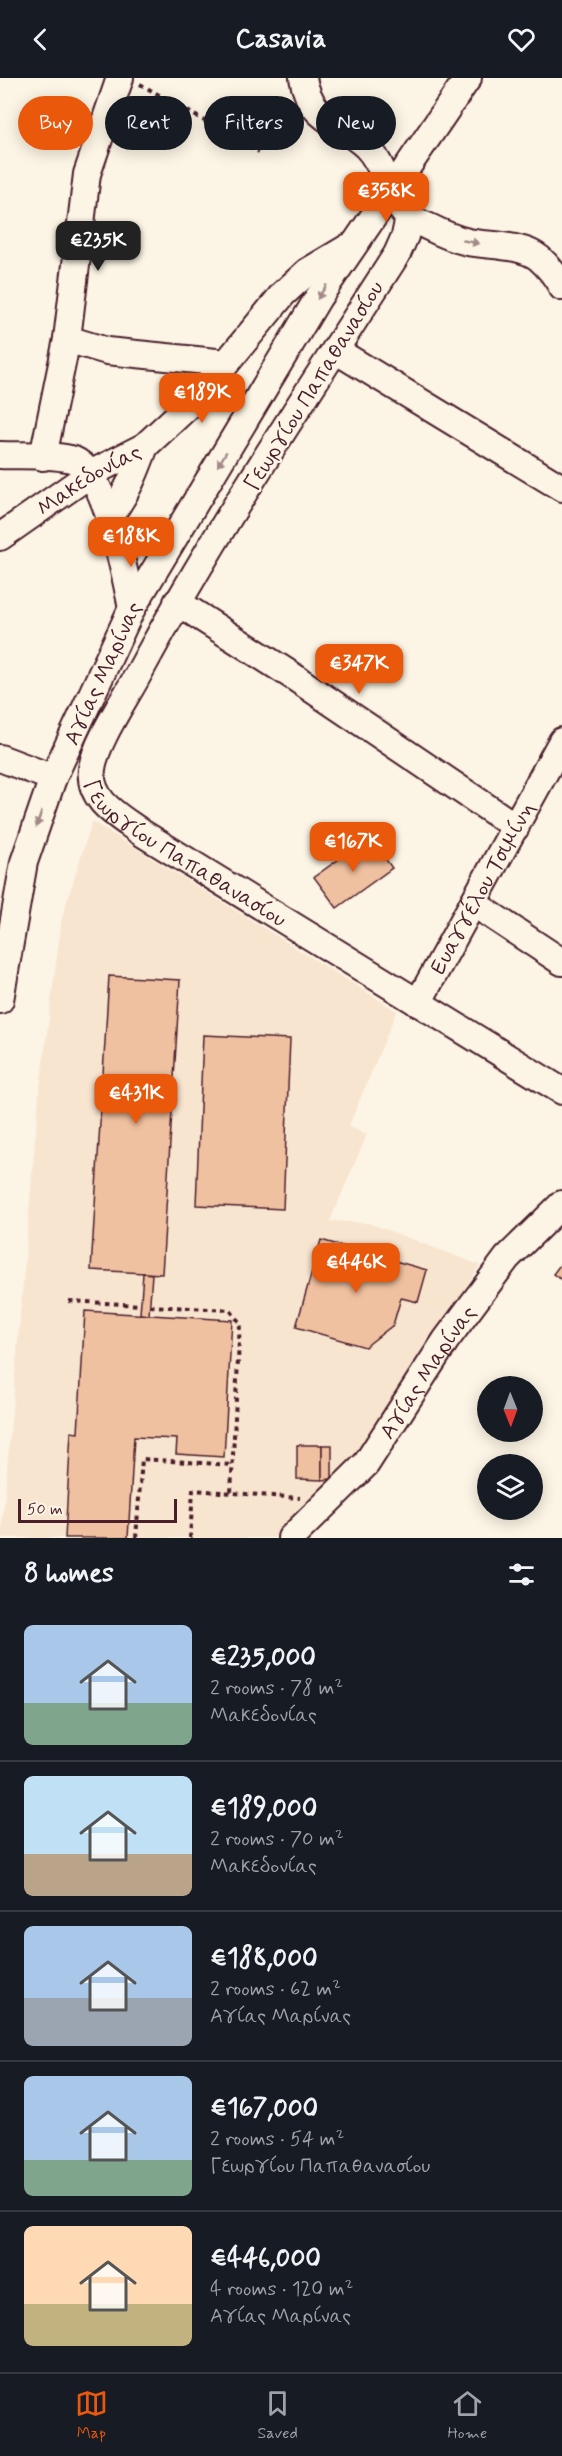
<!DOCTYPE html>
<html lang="en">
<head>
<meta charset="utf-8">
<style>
  body { margin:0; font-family:Mynerve,sans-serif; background:#20242c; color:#f1f3f6; height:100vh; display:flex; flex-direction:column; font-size:22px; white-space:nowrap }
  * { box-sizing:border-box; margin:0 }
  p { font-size:20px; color:#9ea1a6 }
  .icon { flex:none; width:33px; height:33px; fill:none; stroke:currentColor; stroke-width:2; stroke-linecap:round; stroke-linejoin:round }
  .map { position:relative; height:1460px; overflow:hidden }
  .side { display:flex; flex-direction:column; background:#171b24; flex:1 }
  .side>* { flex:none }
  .banner { position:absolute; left:18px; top:18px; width:526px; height:54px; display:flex; gap:12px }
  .needle { width:39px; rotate:179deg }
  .tools { position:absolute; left:477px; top:1298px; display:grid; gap:12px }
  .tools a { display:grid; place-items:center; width:66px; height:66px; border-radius:50%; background:#171b24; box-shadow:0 3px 15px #0003; font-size:30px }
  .scale { position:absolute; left:18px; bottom:15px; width:159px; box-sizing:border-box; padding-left:6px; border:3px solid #4a1f2b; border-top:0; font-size:16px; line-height:21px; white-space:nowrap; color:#4a1f2b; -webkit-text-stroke:4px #fcf5e5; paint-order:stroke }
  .price { position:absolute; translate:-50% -51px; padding:0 14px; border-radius:12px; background:#ea580c; color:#fff; font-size:20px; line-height:39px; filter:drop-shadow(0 2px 3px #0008) }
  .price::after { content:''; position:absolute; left:50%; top:36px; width:18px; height:14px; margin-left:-9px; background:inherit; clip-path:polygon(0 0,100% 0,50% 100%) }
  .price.active { background:#222; color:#fff }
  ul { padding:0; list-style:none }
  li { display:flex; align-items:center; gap:18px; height:150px; padding:0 24px }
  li+li { border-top:2px solid #363941 }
  li span { display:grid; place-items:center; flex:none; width:168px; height:120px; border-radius:9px; color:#555 }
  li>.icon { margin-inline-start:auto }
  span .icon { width:72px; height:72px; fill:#fffc; stroke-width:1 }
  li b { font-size:26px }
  h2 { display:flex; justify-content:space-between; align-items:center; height:72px; padding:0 24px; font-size:26px }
  .chip { padding:0 21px; border-radius:27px; background:#171b24; box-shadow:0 3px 15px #0003; font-size:21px; line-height:54px }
  .chip.active { background:#ea580c; color:#fff }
  header { display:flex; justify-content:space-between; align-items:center; height:78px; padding:0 24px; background:#171b24; font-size:27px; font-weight:700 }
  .dock { display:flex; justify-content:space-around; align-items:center; height:84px; border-top:2px solid #363941; background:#171b24; font-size:16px; color:#9ea1a6 }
  .dock a { display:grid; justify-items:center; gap:3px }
  .dock .active { color:#ea580c }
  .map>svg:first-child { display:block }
</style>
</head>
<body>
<header><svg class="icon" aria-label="back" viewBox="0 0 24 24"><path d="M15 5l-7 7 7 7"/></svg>Casavia<svg class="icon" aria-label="heart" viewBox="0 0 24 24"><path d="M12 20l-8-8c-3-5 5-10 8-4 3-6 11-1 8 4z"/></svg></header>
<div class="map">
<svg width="562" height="1460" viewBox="0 0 562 1460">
  <rect width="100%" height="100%" fill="#fcf5e5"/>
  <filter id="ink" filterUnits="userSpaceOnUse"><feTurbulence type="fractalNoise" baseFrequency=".0167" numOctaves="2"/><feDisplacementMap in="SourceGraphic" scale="12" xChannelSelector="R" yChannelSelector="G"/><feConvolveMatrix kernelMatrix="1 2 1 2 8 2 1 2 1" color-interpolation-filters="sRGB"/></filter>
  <g filter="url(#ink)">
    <!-- built -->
    <polygon fill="#f8e5d0" points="92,743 397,933 349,1048 367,1057 330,1143 369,1145 480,1187 358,1380 273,1460 1,1460 39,1016 62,839"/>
    <!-- building -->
    <g fill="#f0c1a0" stroke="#4a1f2b" stroke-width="1.5">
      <polygon points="370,759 392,790 337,830 314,799"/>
      <polygon points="109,898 180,902 162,1196 91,1192"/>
      <polygon points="203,957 290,961 283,1131 196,1127"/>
      <polygon points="321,1162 427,1192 418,1224 401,1220 393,1247 365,1269 296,1249"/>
      <polygon points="562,1184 562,1202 553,1196"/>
      <polygon points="143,1195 152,1196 149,1237 140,1236"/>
      <polygon points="85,1233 232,1242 224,1379 176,1376 177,1361 134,1359 128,1460 65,1460 71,1354 78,1355"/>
      <polygon points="297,1367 322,1367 322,1402 297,1401"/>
      <polygon points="322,1367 332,1367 332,1401 322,1402"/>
    </g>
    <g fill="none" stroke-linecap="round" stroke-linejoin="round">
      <!-- minor casing -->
      <g stroke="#4a1f2b" stroke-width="30">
        <g id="minor">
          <path d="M303 0C311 44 338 42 366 68 386 88 388 119 408 139 413 143 423 146 429 149 441 155 454 161 468 164 489 168 521 166 539 180 548 188 556 198 562 209"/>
          <path id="s1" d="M409 139 405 158 397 176C309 313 217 450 140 593 127 618 95 665 92 691 88 723 119 738 142 755L562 1013"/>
          <polyline points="67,261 107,273 226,285"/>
          <polyline points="335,272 562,410"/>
          <path d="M0 377C19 378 57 376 74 382 107 395 125 498 132 530"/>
          <polyline points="43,379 67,261 87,96 120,0"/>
          <path d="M110 437C127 416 136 393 145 368"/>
          <path id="s2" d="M0 459 90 396 145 368 201 316 283 216 307 194 349 169"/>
          <polyline points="177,524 291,597 516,749"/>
          <polyline points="0,680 53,700"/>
          <polyline points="473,825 562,884"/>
          <path id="s3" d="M0 922 24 784 53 700 132 530 318 220 468 0"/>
          <path id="s4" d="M418 925 562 663"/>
          <path id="s5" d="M291 1460 366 1386 446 1262 507 1180 562 1126"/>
        </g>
      </g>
      <!-- path -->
      <g stroke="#4a1f2b" stroke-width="4" stroke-dasharray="4.5 4.5" stroke-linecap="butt">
        <polyline points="140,6 259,74"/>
        <polyline points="69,1223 141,1227"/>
        <polyline points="150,1228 230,1232 240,1245 231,1415"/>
        <polyline points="136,1460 142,1381 232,1387"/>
        <polyline points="190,1460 193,1412 300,1420"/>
      </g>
      <!-- minor -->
      <use href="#minor" stroke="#fcf5e5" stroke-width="26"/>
    </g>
    <!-- one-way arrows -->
    <defs><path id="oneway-solid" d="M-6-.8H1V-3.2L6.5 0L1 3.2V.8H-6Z" transform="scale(1.5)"/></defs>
    <g fill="#a38a88">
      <use href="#oneway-solid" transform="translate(471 164) rotate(11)"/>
      <use href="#oneway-solid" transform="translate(322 214) rotate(123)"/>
      <use href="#oneway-solid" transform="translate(222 381) rotate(121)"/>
      <use href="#oneway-solid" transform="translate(39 741) rotate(109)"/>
    </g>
  </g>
  <g text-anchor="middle" stroke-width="4.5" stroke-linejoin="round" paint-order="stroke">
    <!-- street labels -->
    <g font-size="22" fill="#4a1f2b" stroke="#fcf5e5">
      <text transform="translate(313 307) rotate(-58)" y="8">Γεωργίου Παπαθανασίου</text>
      <text dy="8" stroke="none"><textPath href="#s2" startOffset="106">Μακεδονίας</textPath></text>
      <text dy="8" stroke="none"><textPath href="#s3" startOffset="345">Αγίας Μαρίνας</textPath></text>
      <text dy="8" stroke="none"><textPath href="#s1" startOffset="771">Γεωργίου Παπαθανασίου</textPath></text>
      <text dy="8" stroke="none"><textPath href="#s4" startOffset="132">Ευαγγέλου Τσιμίνη</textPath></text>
      <text dy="8" stroke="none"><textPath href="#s5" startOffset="216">Αγίας Μαρίνας</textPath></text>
    </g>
  </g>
</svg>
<div class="tools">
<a><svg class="needle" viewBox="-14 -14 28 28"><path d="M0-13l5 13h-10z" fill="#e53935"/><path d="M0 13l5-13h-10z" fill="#9ea1a6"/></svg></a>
<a><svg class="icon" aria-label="layers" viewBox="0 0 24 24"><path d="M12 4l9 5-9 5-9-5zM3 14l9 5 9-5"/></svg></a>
</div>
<div class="scale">50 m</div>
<b class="price" style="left:386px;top:145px">€358K</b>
<b class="price active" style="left:98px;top:194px">€235K</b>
<b class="price" style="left:202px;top:346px">€189K</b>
<b class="price" style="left:131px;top:490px">€188K</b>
<b class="price" style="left:359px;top:617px">€347K</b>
<b class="price" style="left:353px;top:795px">€167K</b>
<b class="price" style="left:136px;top:1047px">€431K</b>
<b class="price" style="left:356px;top:1216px">€446K</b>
<div class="banner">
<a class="chip active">Buy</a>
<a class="chip">Rent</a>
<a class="chip">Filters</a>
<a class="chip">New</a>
</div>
</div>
<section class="side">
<h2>8 homes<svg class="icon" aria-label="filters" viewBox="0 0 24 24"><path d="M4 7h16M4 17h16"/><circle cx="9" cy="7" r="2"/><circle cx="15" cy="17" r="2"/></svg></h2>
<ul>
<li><span style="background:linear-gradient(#a9c7e8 65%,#7fa58c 0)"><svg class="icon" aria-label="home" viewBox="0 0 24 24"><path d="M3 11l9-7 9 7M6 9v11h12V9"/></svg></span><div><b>€235,000</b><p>2 rooms · 78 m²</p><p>Μακεδονίας</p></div></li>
<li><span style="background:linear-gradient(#bfe0f5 65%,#b9a48a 0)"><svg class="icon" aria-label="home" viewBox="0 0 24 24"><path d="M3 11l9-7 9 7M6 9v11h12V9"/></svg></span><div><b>€189,000</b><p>2 rooms · 70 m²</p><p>Μακεδονίας</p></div></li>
<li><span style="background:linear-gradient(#a9c7e8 60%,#9aa5b1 0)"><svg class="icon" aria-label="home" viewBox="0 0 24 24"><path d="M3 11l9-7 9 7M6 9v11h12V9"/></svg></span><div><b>€188,000</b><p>2 rooms · 62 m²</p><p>Αγίας Μαρίνας</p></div></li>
<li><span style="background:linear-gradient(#a9c7e8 70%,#7fa58c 0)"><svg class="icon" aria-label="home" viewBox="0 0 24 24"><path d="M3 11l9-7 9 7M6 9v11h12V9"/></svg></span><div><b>€167,000</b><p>2 rooms · 54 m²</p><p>Γεωργίου Παπαθανασίου</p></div></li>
<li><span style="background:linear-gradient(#ffd9b3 65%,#c2b280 0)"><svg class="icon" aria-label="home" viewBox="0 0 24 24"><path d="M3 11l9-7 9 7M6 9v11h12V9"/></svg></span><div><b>€446,000</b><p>4 rooms · 120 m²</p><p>Αγίας Μαρίνας</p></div></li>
</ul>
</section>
<nav class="dock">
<a class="active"><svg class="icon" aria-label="map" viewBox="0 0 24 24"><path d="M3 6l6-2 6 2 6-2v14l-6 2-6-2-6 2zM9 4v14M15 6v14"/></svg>Map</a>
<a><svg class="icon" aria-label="saved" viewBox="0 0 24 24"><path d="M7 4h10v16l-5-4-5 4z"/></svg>Saved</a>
<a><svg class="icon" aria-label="home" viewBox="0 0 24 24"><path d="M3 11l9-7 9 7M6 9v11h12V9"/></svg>Home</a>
</nav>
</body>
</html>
